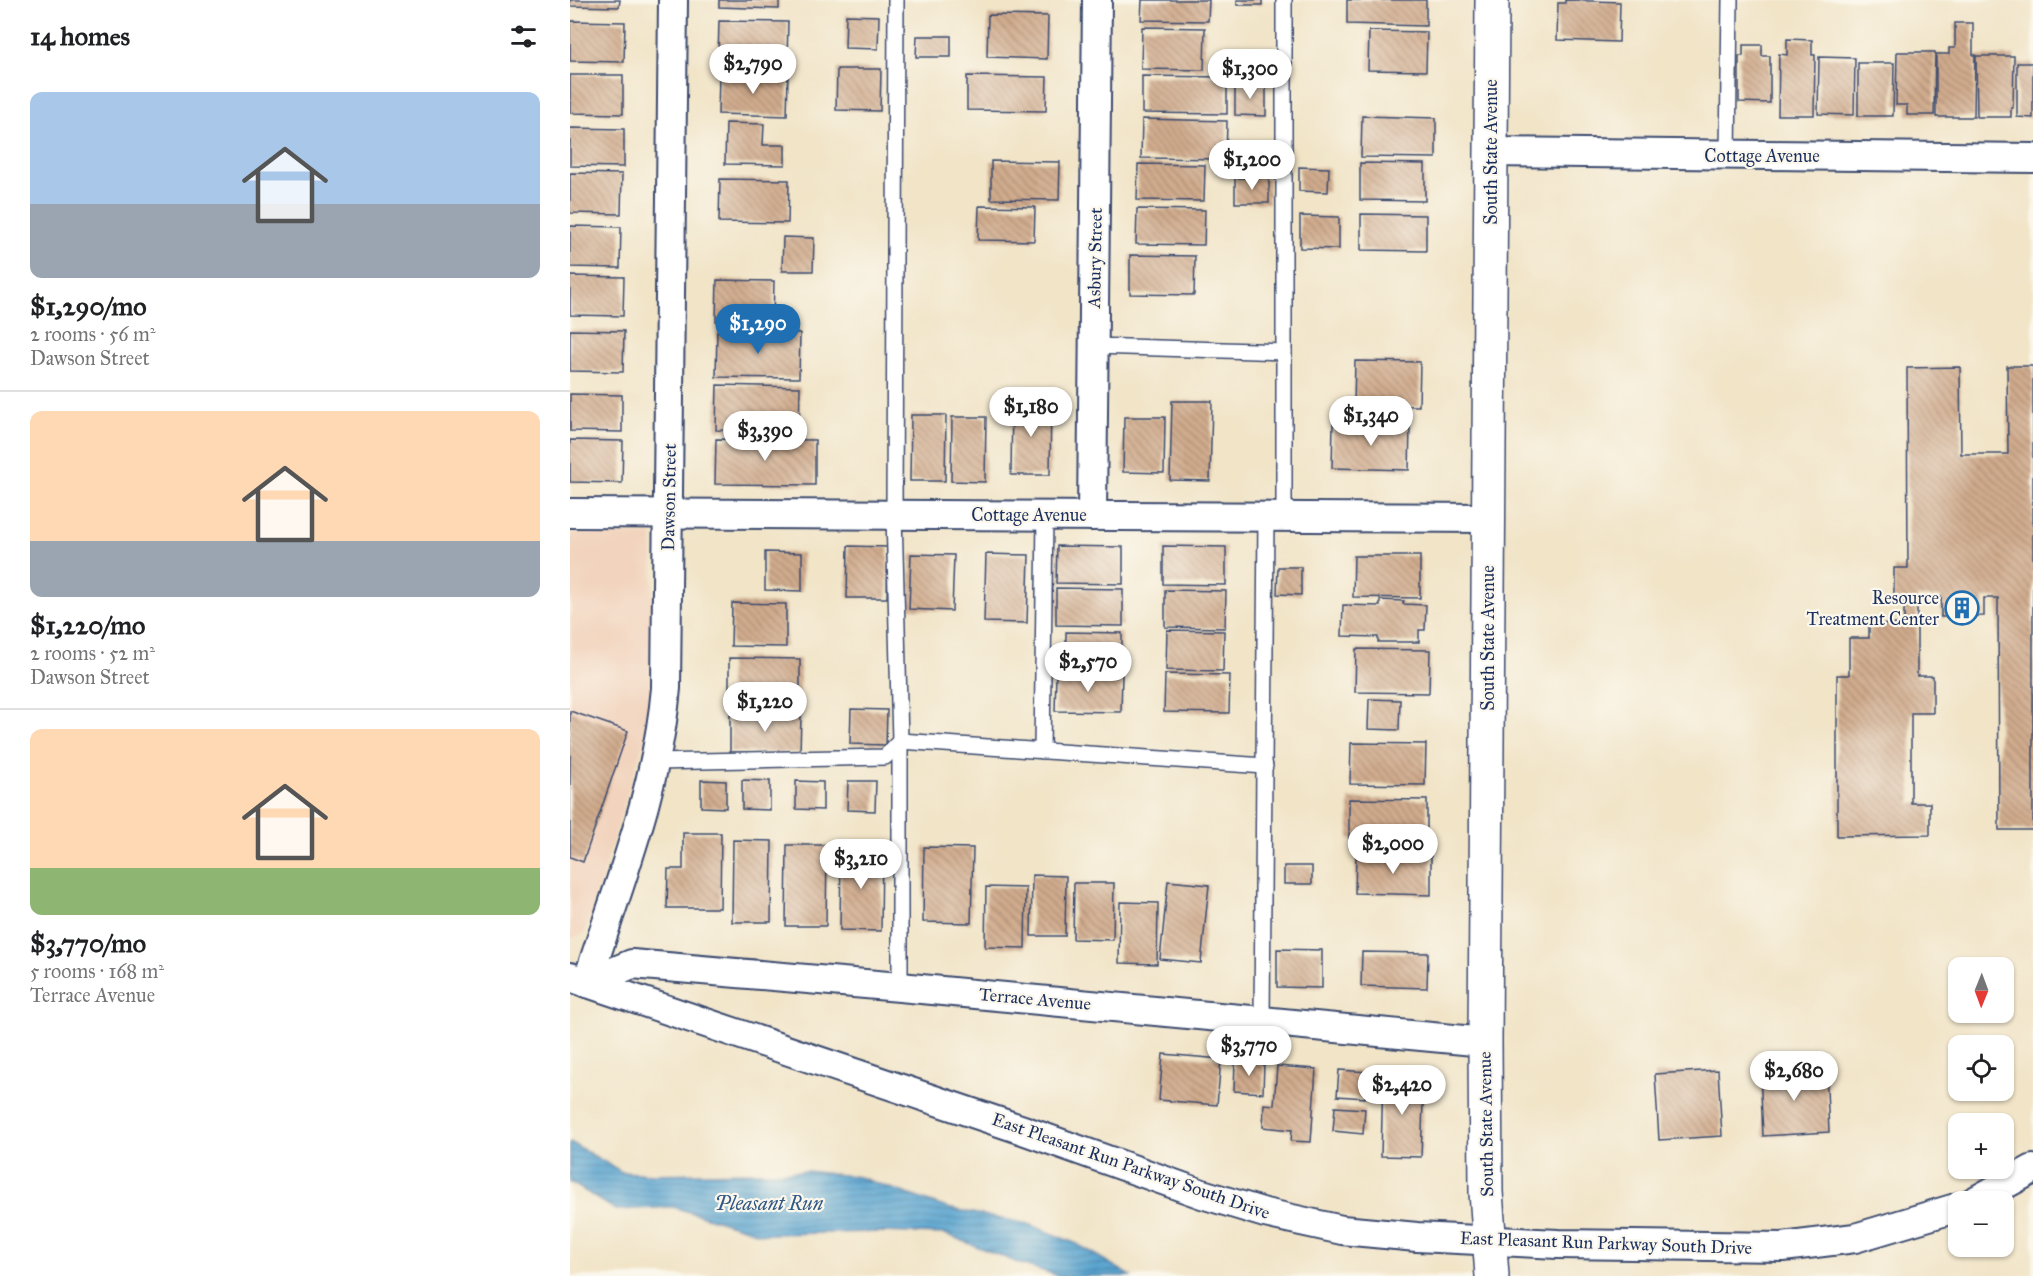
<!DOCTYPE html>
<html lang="en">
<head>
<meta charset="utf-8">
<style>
  body { margin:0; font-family:"IM FELL Great Primer",serif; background:#f6f6f6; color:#202124; height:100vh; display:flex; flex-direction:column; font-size:22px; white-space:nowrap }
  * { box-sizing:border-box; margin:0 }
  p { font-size:20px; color:#757577 }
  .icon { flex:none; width:33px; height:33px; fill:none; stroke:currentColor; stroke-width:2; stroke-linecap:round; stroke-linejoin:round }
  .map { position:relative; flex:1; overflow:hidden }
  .drawer { display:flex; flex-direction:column; background:#fff; width:570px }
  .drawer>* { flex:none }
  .needle { width:39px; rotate:181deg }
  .controls { position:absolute; left:1378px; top:957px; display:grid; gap:12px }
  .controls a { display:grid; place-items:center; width:66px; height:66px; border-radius:12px; background:#fff; box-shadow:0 2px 4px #0004; font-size:30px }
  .price { position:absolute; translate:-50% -51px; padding:0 14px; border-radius:21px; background:#fff; color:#222; font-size:20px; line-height:39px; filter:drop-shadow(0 2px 3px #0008) }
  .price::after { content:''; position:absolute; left:50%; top:36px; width:18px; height:14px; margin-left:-9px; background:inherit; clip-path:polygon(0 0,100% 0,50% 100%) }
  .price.selected { background:#1f6fb2; color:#fff }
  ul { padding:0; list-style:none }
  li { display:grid; align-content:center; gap:12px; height:318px; padding:0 30px }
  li+li { border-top:2px solid #e0e0e0 }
  li span { display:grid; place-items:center; height:186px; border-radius:12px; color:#555 }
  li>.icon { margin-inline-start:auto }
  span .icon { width:108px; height:108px; fill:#fffc; stroke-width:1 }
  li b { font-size:26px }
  h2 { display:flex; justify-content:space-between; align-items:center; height:72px; padding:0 30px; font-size:26px }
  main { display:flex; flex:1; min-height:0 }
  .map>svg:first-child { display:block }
</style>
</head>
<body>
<main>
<section class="drawer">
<h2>14 homes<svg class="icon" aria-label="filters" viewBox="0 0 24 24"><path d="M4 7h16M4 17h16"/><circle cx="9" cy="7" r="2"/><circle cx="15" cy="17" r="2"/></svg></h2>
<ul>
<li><span style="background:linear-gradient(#a9c7e8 60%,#9aa5b1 0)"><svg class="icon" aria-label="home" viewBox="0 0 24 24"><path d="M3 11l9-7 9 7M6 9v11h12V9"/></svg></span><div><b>$1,290/mo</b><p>2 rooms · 56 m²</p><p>Dawson Street</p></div></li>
<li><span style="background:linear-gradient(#ffd9b3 70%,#9aa5b1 0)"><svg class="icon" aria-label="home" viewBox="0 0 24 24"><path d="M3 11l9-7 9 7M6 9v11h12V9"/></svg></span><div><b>$1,220/mo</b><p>2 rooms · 52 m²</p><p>Dawson Street</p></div></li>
<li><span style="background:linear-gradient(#ffd9b3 75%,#8fb573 0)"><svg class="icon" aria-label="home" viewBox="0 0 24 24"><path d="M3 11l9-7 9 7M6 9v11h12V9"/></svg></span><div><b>$3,770/mo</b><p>5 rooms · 168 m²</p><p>Terrace Avenue</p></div></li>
</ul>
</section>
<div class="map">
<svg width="1463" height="1276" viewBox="0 0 1463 1276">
  <defs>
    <pattern id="water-rules" width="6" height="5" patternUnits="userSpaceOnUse" patternTransform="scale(1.5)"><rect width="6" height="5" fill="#57a3cf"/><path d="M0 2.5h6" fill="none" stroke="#4785ab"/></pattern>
    <pattern id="building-back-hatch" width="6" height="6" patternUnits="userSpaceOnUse" patternTransform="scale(1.5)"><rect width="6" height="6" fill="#d1ac8d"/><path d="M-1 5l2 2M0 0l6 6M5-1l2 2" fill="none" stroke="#a98c76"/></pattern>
  </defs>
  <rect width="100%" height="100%" fill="#fbf7ec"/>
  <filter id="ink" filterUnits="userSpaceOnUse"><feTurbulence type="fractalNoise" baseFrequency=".0167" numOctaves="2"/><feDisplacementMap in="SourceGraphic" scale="12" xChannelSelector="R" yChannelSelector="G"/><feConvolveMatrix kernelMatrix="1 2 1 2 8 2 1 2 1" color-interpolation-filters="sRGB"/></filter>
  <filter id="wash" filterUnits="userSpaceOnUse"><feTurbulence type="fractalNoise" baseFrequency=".008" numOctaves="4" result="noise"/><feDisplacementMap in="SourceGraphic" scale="24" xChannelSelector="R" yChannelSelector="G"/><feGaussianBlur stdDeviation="1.35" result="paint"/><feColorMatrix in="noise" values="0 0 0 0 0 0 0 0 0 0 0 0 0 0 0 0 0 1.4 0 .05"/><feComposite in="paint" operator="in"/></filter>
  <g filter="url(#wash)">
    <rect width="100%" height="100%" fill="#f1e4c7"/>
    <!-- built -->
    <polygon fill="#f2d4be" points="0,533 82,534 84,708 15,933 0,939"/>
    <!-- water -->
    <polygon fill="url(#water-rules)" stroke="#396996" stroke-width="1.5" points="0,1142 52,1172 82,1174 238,1171 289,1177 377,1208 458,1224 507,1244 561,1276 489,1276 451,1264 375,1234 310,1232 193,1234 103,1207 46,1210 0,1182"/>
    <g id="blocks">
      <!-- building -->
      <g fill="url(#building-back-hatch)">
        <polygon points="0,0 50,0 49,7 0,6"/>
        <polygon points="149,0 209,0 209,9 149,7"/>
        <polygon points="572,0 639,0 638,21 571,20"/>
        <rect x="667" y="0" width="25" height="5"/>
        <polygon points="777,0 856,0 856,26 777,24"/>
        <polygon points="995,0 1050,2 1049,42 987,40 988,3 995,3"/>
        <polygon points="276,15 309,16 308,49 275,48"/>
        <polygon points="418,15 478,16 477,59 417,57"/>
        <polygon points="0,21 55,22 54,62 0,61"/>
        <polygon points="149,21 218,22 217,61 148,60"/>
        <polygon points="1385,23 1403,23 1403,55 1405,55 1404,117 1366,117 1366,54 1379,54 1379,48 1385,48"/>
        <polygon points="572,27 635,28 634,70 571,69"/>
        <polygon points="799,31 857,32 856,71 798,70"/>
        <polygon points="347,36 381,36 381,57 346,57"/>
        <polygon points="1217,39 1242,40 1242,55 1245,55 1244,115 1208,115 1209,54 1217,55"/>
        <polygon points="1173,45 1192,45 1192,56 1200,56 1200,103 1169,102 1169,56 1173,56"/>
        <polygon points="1327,52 1365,52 1364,115 1337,115 1337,105 1326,105"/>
        <polygon points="1406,56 1444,56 1443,108 1441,108 1441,117 1407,117"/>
        <polygon points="1249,57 1285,58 1284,115 1248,114"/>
        <polygon points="1288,63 1324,63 1323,116 1288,116"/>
        <polygon points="1447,63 1463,63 1463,118 1447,117"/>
        <polygon points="267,69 311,69 310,111 266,110"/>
        <polygon points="0,75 53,75 53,114 0,113"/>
        <polygon points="149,75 218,76 217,116 148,114"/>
        <polygon points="397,76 477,77 476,111 397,110"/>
        <polygon points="572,76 657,77 657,114 572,113"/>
        <polygon points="665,85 696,86 696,116 665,115"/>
        <polygon points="792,116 866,118 866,158 791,157"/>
        <polygon points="572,119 657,121 656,159 571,158"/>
        <polygon points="156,123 194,124 193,145 215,145 215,165 155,164"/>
        <polygon points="0,128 54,129 54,167 0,166"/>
        <polygon points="421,161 490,162 489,200 421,199"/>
        <polygon points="790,163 855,164 855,201 790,200"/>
        <polygon points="568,164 635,165 634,201 567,200"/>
        <polygon points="729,167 759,168 758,192 729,191"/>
        <polygon points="0,173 52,174 51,214 0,213"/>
        <rect x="665" y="178" width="34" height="25"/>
        <polygon points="150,179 219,180 218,223 149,222"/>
        <polygon points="409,206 465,207 464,241 408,240"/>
        <polygon points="567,209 635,210 634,245 566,244"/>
        <polygon points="791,214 856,215 856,251 791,250"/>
        <polygon points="730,216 769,217 769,249 730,248"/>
        <polygon points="0,226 51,227 50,268 0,267"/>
        <polygon points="213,237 244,238 243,271 212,271"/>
        <polygon points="560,255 625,256 624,295 560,294"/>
        <polygon points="0,276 54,277 53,316 0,315"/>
        <polygon points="147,280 204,281 203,322 146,321"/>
        <polygon points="0,330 54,331 53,372 0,371"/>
        <polygon points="147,332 230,333 229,378 146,377"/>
        <polygon points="785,361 850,362 849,406 784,405"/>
        <polygon points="1437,366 1463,366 1463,830 1429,830 1428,598 1414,598 1414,616 1371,617 1371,597 1347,597 1347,676 1363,676 1363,713 1341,713 1341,803 1360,803 1360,835 1267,836 1267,675 1279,675 1279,638 1299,638 1299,625 1334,624 1334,600 1324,599 1324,568 1338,568 1337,368 1390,367 1391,454 1438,454"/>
        <polygon points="147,385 230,387 229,432 146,430"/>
        <polygon points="0,394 52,395 52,432 0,431"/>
        <polygon points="442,401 481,402 480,475 441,475"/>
        <polygon points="602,401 642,401 640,481 600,480"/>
        <polygon points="341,415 376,415 375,481 340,481"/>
        <polygon points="382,417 416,417 415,482 381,481"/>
        <polygon points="554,417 595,417 594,473 553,472"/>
        <polygon points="763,424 840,425 839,470 762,468"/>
        <polygon points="146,439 245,440 245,485 145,484"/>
        <polygon points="0,440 53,441 52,483 0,482"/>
        <polygon points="278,546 318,547 317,598 277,598"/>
        <polygon points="487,546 553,547 553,584 486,583"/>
        <polygon points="593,546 656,547 656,585 593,584"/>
        <polygon points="195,552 232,553 232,591 195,590"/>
        <polygon points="341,554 384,555 382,611 339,609"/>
        <polygon points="416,554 459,555 457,623 414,622"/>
        <polygon points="784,556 850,556 850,598 783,597"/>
        <polygon points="708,567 731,567 731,595 707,594"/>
        <polygon points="486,588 553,589 553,626 486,625"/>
        <polygon points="595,590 656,591 655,628 595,627"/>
        <polygon points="810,600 834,601 833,604 856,605 855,630 849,630 849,642 808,642 808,637 772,636 773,605 810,606"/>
        <polygon points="162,603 216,604 216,647 161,646"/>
        <polygon points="597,630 654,631 653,671 596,670"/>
        <polygon points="496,632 552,633 552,669 496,668"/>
        <polygon points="786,649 860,650 859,693 785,692"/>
        <polygon points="159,658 230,659 230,699 159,698"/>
        <polygon points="486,674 552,675 551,712 485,711"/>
        <polygon points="595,674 660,675 659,713 594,712"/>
        <polygon points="799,699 830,700 829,730 798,729"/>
        <polygon points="281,709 317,710 316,745 280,744"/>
        <polygon points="0,711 58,731 13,862 0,857"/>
        <polygon points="160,714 231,715 230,753 160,752"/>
        <polygon points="781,743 856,744 855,785 780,784"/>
        <polygon points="131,780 156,781 156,808 131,807"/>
        <polygon points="172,780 200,781 200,810 172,809"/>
        <polygon points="226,781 253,782 253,810 226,809"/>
        <polygon points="278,781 306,781 305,811 277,810"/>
        <polygon points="779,799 857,800 857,840 779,839"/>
        <polygon points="113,833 151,833 150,908 97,908 98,869 113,869"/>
        <polygon points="163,840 202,841 201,922 162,922"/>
        <polygon points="217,845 257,845 256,926 216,926"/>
        <polygon points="354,847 403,848 401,923 353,922"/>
        <polygon points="271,849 312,849 311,931 270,930"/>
        <polygon points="786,855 861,856 861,895 785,893"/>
        <rect x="714" y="866" width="28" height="18"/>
        <polygon points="462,875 496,876 495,936 461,936"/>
        <polygon points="598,881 639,885 631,963 590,959"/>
        <polygon points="504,883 544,883 543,940 503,939"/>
        <polygon points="416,887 456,888 455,948 415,947"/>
        <polygon points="550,902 588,903 587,964 549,963"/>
        <polygon points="707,949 752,950 752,988 707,987"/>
        <polygon points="792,952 858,953 857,988 791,986"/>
        <polygon points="593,1054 651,1059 647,1105 589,1100"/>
        <polygon points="665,1061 694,1063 693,1093 664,1091"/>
        <polygon points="707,1066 746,1069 741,1142 721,1141 722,1130 693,1127 694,1104 704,1105"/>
        <polygon points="1256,1068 1259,1132 1193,1136 1190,1071"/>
        <polygon points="769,1070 798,1072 795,1098 767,1096"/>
        <polygon points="1148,1070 1152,1136 1089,1140 1085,1074"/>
        <polygon points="813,1075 854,1077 851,1157 811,1156"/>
        <polygon points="765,1107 795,1109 793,1134 763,1131"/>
      </g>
    </g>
  </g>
  <g filter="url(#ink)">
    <use href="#blocks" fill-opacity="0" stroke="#3b4a6e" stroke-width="1.5"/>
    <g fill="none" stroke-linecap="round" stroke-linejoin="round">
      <!-- service casing -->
      <g stroke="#3b4a6e" stroke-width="18">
        <g id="service">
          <polyline points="326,0 324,515 330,741 695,766"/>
          <polyline points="714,0 714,517"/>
          <polyline points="1158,155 1160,0"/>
          <polyline points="524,346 714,352"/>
          <polyline points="472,751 475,515"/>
          <polyline points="86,762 315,757 330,741"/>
          <polyline points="330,987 330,741"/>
          <polyline points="692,1020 696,517"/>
        </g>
      </g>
      <!-- minor casing -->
      <g stroke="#3b4a6e" stroke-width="32">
        <g id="minor">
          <polyline points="921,152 1463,158"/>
          <polyline points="0,513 919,518"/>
          <polyline points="522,516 527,0"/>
          <polyline points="0,977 453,1130 632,1194 695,1213 772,1230 847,1237 988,1244 1213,1247 1285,1238 1389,1207"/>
          <path d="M17 983C48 885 87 791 96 688L103 0"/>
          <polyline points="17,983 62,964 330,987 915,1042"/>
          <polyline points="1403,1202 1463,1169"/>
        </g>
      </g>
      <!-- tertiary casing -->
      <g stroke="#3b4a6e" stroke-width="36">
        <polyline id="tertiary" points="922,1276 916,1192 915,1042 922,0"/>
      </g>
      <!-- service -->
      <use href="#service" stroke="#fff" stroke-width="15"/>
      <!-- minor -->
      <use href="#minor" stroke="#fff" stroke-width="28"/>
      <!-- tertiary -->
      <use href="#tertiary" stroke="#fff" stroke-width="33"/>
    </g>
  </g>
  <!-- icons -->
  <defs>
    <g id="building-ring" transform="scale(1.725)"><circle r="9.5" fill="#fbf7ec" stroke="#1f6fb2" stroke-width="1.5"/><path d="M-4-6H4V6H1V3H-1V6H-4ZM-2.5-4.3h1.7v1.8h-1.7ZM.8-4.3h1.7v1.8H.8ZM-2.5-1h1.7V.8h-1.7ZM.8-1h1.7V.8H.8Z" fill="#1f6fb2"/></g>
  </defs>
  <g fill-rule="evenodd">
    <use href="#building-ring" x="1392" y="608"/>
  </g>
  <g text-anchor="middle" stroke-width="4.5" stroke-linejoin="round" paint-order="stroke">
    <!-- street labels -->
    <g font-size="18" fill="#1b2f5e" stroke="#fbf7ec">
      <text transform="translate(921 152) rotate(-90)" y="6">South State Avenue</text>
      <text x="1192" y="162">Cottage Avenue</text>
      <text transform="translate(525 258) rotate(-89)" y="6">Asbury Street</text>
      <text transform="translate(99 497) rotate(-89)" y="6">Dawson Street</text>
      <text x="459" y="521">Cottage Avenue</text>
      <text transform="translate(918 638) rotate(-90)" y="6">South State Avenue</text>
      <text transform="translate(465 999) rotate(5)" y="6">Terrace Avenue</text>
      <text transform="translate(916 1124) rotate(-91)" y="6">South State Avenue</text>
      <text transform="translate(561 1166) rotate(19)" y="6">East Pleasant Run Parkway South Drive</text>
      <text transform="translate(1036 1243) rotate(2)" y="6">East Pleasant Run Parkway South Drive</text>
    </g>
    <!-- poi labels -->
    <g font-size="18" fill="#1b2f5e" stroke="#fbf7ec" text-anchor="end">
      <text x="1369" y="604">Resource<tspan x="1369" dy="21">Treatment Center</tspan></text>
    </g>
    <!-- water labels -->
    <g font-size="20" font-style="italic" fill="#305886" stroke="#fbf7ec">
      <text x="199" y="1210">Pleasant Run</text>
    </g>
  </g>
</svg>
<div class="controls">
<a><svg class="needle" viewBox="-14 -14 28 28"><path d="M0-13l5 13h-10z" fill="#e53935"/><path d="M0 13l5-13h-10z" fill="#757577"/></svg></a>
<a><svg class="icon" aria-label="locate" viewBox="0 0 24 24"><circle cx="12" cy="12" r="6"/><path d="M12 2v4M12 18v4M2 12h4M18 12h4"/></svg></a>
<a>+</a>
<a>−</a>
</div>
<b class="price" style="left:183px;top:95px">$2,790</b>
<b class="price" style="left:680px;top:100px">$1,300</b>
<b class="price" style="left:682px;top:191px">$1,200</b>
<b class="price selected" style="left:188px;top:355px">$1,290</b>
<b class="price" style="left:461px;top:438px">$1,180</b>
<b class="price" style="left:801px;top:447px">$1,340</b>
<b class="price" style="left:195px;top:462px">$3,390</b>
<b class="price" style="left:518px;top:693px">$2,570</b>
<b class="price" style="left:195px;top:733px">$1,220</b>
<b class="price" style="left:823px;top:875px">$2,000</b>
<b class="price" style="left:291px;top:890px">$3,210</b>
<b class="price" style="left:679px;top:1077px">$3,770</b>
<b class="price" style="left:1224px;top:1102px">$2,680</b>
<b class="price" style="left:832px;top:1116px">$2,420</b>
</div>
</main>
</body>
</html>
